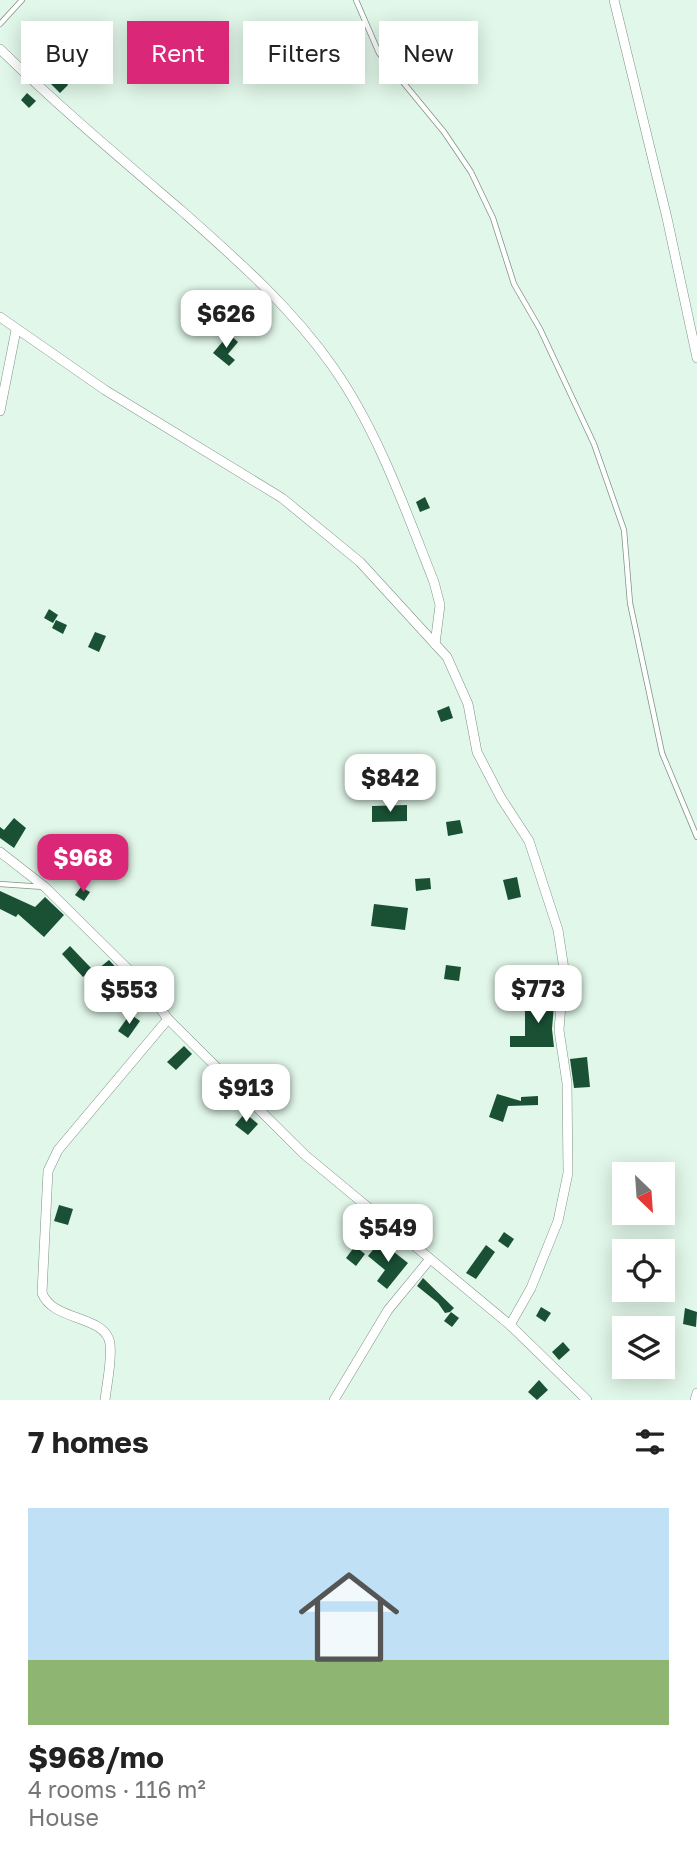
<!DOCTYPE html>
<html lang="en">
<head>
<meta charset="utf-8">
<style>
  body { margin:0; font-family:"Golos Text",sans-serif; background:#f6f6f6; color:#222; height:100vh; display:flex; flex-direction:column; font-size:26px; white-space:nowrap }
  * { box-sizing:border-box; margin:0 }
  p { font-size:23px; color:#767676 }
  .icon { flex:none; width:38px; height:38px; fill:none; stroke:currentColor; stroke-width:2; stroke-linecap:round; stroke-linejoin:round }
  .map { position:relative; height:1400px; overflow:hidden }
  .details { display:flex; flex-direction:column; background:#fff; flex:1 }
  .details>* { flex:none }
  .top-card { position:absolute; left:21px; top:21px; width:656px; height:63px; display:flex; gap:14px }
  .needle { width:46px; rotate:155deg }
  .controls { position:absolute; left:612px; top:1162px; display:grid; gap:14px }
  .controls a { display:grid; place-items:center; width:63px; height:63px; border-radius:0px; background:#fff; box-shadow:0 4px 18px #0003; font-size:35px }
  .price { position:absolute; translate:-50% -60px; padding:0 16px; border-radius:14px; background:#fff; color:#222; font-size:23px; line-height:46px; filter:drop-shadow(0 2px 4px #0008) }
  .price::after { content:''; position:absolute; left:50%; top:42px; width:21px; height:16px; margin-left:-10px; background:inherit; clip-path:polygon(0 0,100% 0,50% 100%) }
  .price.selected { background:#db2777; color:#fff }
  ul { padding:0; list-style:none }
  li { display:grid; align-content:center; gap:14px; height:371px; padding:0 28px }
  li span { display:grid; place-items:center; height:217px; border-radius:0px; color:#555 }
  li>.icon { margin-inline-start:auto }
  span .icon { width:126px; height:126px; fill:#fffc; stroke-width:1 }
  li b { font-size:30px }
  h2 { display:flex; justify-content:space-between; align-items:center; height:84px; padding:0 28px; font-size:30px }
  .tag { padding:0 24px; border-radius:0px; background:#fff; box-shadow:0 4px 18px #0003; font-size:24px; line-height:63px }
  .tag.selected { background:#db2777; color:#fff }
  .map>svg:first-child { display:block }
</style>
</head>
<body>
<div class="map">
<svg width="697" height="1400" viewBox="0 0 697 1400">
  <rect width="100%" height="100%" fill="#e1f7e9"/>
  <!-- building -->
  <g fill="#1a5135">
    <polygon points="59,72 68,85 60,93 49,82"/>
    <polygon points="27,93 36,101 29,108 21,100"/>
    <polygon points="229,334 238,342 228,354 235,360 229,366 213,353"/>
    <polygon points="425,497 430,508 420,512 416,502"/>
    <polygon points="49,609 58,615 53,623 44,618"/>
    <polygon points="56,620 67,625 63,634 52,628"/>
    <polygon points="95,632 106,636 99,652 88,647"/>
    <polygon points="449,706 453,718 441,722 437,711"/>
    <polygon points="407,805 407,821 372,822 372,806"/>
    <polygon points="14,818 26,828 14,848 0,838 0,827 4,830"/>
    <polygon points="460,820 463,833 448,836 446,822"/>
    <polygon points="517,877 521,897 508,900 503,880"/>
    <polygon points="430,878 431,889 416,891 415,879"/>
    <polygon points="81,887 90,892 84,901 75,895"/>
    <polygon points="0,891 35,907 45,897 64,915 44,937 18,914 16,917 0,909"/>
    <polygon points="374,904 408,908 405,930 371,926"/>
    <polygon points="70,946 92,969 83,977 62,954"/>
    <polygon points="109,960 125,977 110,990 94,972"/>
    <polygon points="446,965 461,967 459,981 444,979"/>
    <polygon points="540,994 555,994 552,1029 554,1047 510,1047 510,1036 525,1036 525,1008 540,1008"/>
    <polygon points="130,1014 140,1021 128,1038 118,1031"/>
    <polygon points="184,1046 192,1054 176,1070 167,1062"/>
    <polygon points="587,1057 590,1087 574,1088 570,1059"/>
    <polygon points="497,1094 521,1101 521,1097 538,1096 538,1105 508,1106 503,1122 489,1117"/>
    <polygon points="245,1113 258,1124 248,1135 235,1125"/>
    <polygon points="59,1205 73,1209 68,1225 54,1221"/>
    <polygon points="504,1232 514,1239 508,1248 498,1241"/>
    <polygon points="380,1241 408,1263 387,1289 377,1281 385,1270 368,1256"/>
    <polygon points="486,1245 495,1252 476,1279 466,1273"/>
    <polygon points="355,1246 365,1254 356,1266 346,1258"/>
    <polygon points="423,1278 454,1308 450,1312 445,1313 438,1303 417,1286"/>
    <polygon points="541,1307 551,1313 545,1322 536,1316"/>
    <polygon points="685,1308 697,1312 696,1327 683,1324"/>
    <polygon points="451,1312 459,1318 452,1327 444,1321"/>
    <polygon points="563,1342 570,1350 559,1360 552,1352"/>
    <polygon points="539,1380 548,1390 537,1400 528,1392"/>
  </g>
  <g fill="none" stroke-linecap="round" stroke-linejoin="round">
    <!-- lane casing -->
    <g stroke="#7f9386" stroke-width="6">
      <g id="lane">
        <polyline points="356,0 379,53 444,132 471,172 493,218 514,284 540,329 594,444 624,530 630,603 662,753 697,837"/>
        <polyline points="0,24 22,0"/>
        <polyline points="0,884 44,887"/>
      </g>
    </g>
    <!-- street casing -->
    <g stroke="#7f9386" stroke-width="10">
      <g id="street">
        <polyline points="614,0 667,218 697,358"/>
        <path d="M0 49C58 106 120 158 182 211 236 259 291 307 333 367 378 431 405 509 434 582L440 605 435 644"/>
        <polyline points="0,317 105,390 282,498 360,562 447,657 468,704 477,752 501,798 529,841 558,930 564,969 559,1030 567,1083 568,1173 558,1221 531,1288 510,1325"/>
        <polyline points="0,411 16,330"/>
        <polyline points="0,852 45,887 136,977 168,1019 305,1155 510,1325 587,1400"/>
        <path d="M105 1400C107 1382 112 1361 110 1344 107 1315 53 1322 42 1293L48 1171 58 1150 168 1019"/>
        <polyline points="334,1400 388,1310 430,1259"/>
        <polyline points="695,1400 697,1393"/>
      </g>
    </g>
    <!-- lane -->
    <use href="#lane" stroke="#fff" stroke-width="4.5"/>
    <!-- street -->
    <use href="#street" stroke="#fff" stroke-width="9"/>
  </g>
</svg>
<div class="controls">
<a><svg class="needle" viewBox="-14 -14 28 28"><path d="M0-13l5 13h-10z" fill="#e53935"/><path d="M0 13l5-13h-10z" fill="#767676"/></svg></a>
<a><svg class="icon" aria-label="locate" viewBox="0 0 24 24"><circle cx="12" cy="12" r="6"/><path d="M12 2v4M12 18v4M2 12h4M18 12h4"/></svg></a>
<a><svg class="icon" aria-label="layers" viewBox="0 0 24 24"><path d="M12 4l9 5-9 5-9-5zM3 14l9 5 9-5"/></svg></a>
</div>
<b class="price" style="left:226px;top:350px">$626</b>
<b class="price" style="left:390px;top:814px">$842</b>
<b class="price selected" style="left:83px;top:894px">$968</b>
<b class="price" style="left:538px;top:1025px">$773</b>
<b class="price" style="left:129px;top:1026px">$553</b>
<b class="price" style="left:246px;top:1124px">$913</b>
<b class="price" style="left:388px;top:1264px">$549</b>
<div class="top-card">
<a class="tag">Buy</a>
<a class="tag selected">Rent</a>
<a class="tag">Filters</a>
<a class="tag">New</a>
</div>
</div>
<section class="details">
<h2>7 homes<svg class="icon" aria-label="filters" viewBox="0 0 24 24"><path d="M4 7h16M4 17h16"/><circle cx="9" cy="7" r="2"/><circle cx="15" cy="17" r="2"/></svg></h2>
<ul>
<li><span style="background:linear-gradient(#bfe0f5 70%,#8fb573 0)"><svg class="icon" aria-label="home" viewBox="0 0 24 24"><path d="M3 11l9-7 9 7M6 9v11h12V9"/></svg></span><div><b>$968/mo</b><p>4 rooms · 116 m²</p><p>House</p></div></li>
</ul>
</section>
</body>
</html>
